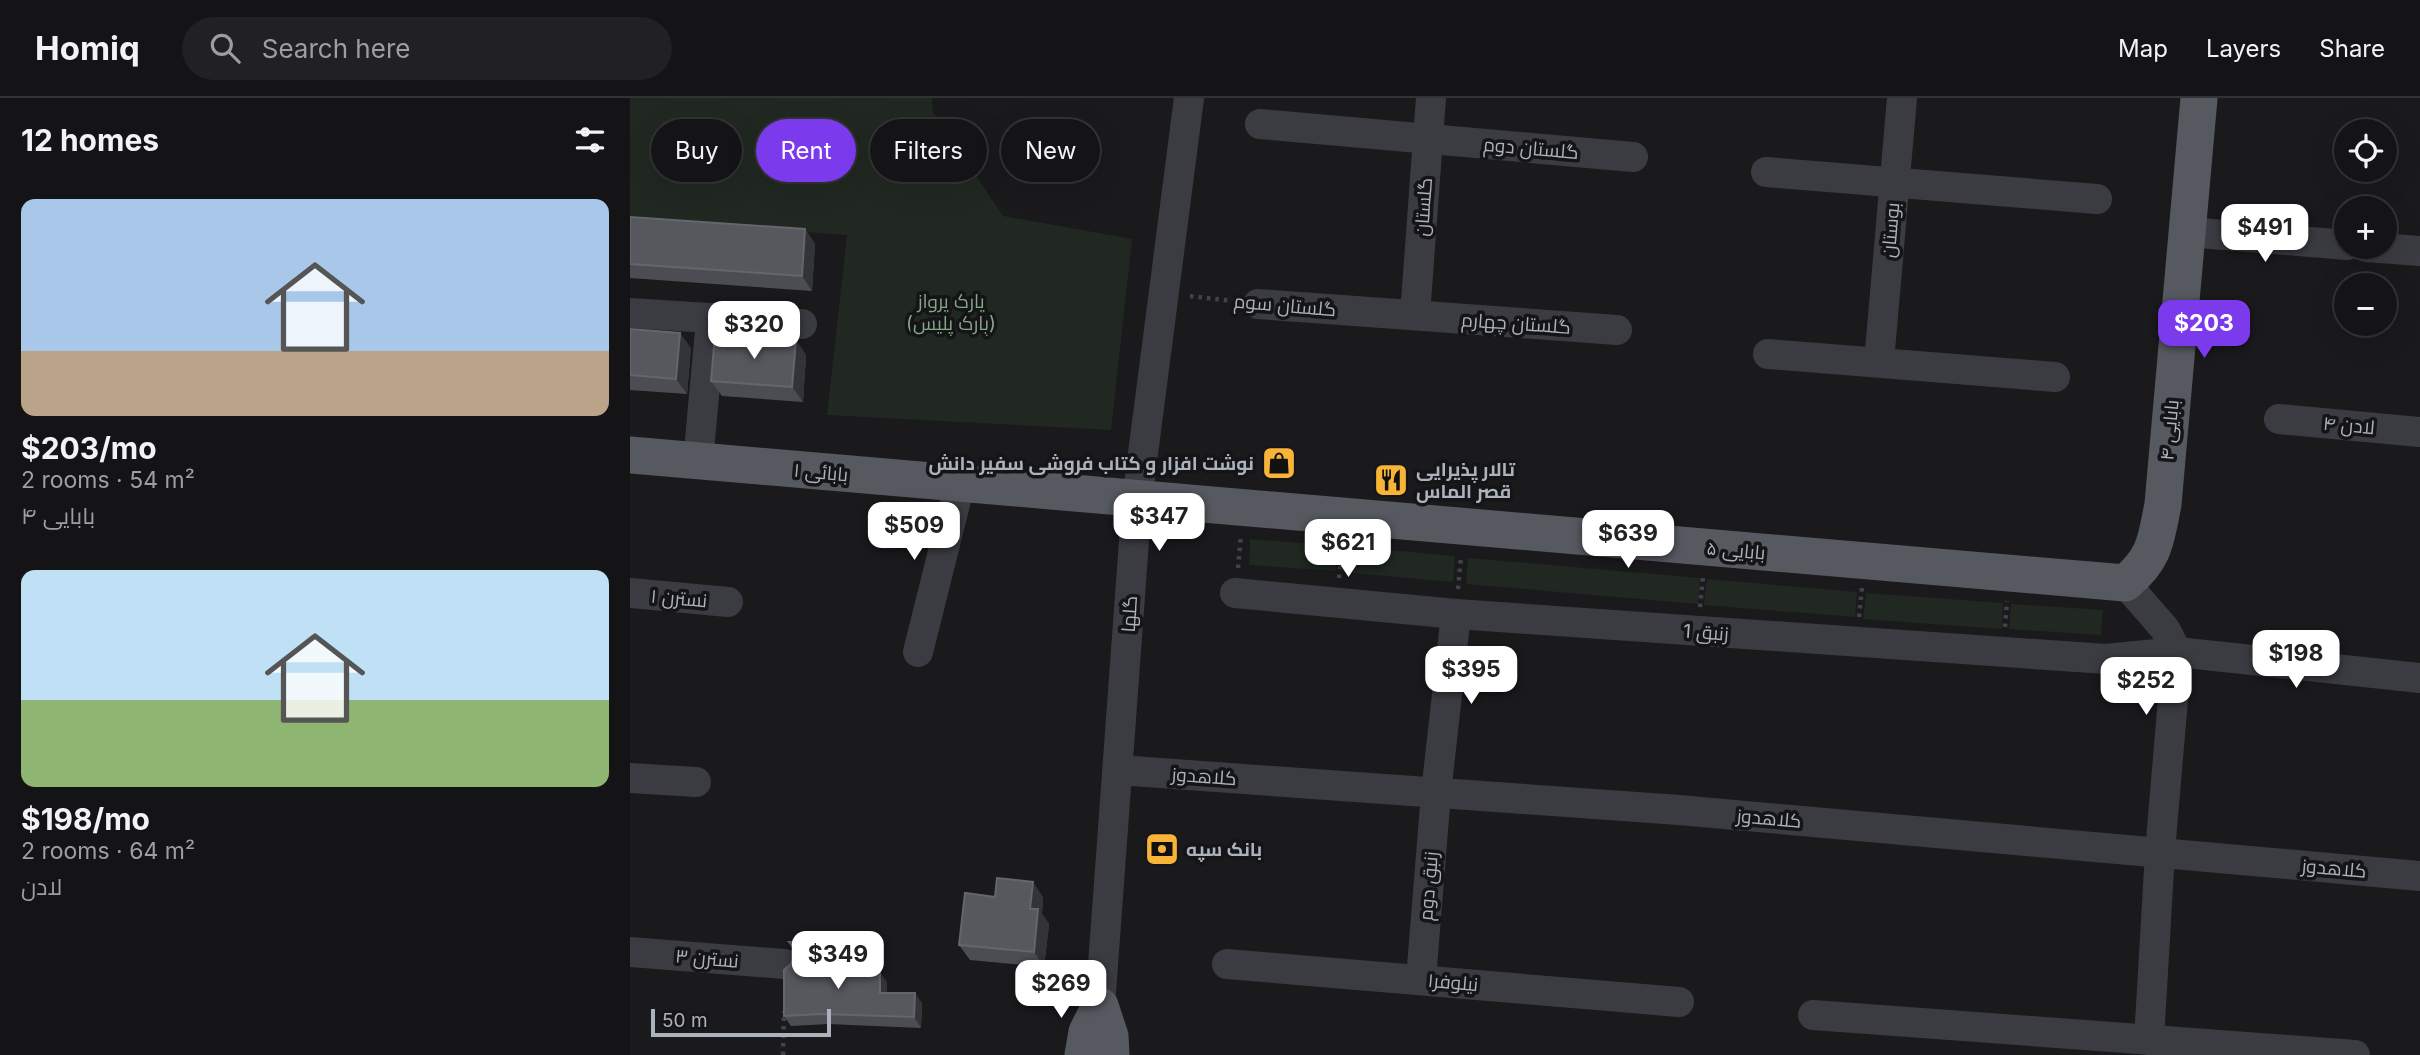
<!DOCTYPE html>
<html lang="en">
<head>
<meta charset="utf-8">
<style>
  body { margin:0; font-family:Inter,Cairo,sans-serif; background:#212123; color:#f1f3f6; height:100vh; display:flex; flex-direction:column; font-size:26px; white-space:nowrap }
  * { box-sizing:border-box; margin:0 }
  p { font-size:23px; color:#9d9ea1 }
  .icon { flex:none; width:38px; height:38px; fill:none; stroke:currentColor; stroke-width:2; stroke-linecap:round; stroke-linejoin:round }
  .map { position:relative; flex:1; overflow:hidden }
  .panel { display:flex; flex-direction:column; background:#141416; width:630px }
  .panel>* { flex:none }
  .hud { position:absolute; left:21px; top:21px; width:665px; height:63px; display:flex; gap:14px }
  .tools { position:absolute; left:1704px; top:21px; display:grid; gap:14px }
  .tools a { display:grid; place-items:center; width:63px; height:63px; border-radius:50%; background:#141416; box-shadow:0 7px 28px #0002,0 0 0 2px #333335; font-size:35px }
  .scale { position:absolute; left:21px; bottom:18px; width:180px; box-sizing:border-box; padding-left:7px; border:4px solid #acb2bc; border-top:0; font-size:19px; line-height:24px; white-space:nowrap; color:#acb2bc; -webkit-text-stroke:5px #151518; paint-order:stroke }
  .price { position:absolute; translate:-50% -60px; padding:0 16px; border-radius:14px; background:#fff; color:#222; font-size:23px; line-height:46px; filter:drop-shadow(0 2px 4px #0008) }
  .price::after { content:''; position:absolute; left:50%; top:42px; width:21px; height:16px; margin-left:-10px; background:inherit; clip-path:polygon(0 0,100% 0,50% 100%) }
  .price.current { background:#7c3aed; color:#fff }
  ul { padding:0; list-style:none }
  li { display:grid; align-content:center; gap:14px; height:371px; padding:0 21px }
  li span { display:grid; place-items:center; height:217px; border-radius:14px; color:#555 }
  li>.icon { margin-inline-start:auto }
  span .icon { width:126px; height:126px; fill:#fffc; stroke-width:1 }
  li b { font-size:30px }
  h2 { display:flex; justify-content:space-between; align-items:center; height:84px; padding:0 21px; font-size:30px }
  .pill { padding:0 24px; border-radius:32px; background:#141416; box-shadow:0 7px 28px #0002,0 0 0 2px #333335; font-size:24px; line-height:63px }
  .pill.current { background:#7c3aed; color:#fff }
  header { display:flex; align-items:center; gap:42px; box-sizing:border-box; height:98px; padding:0 35px; background:#141416; border-bottom:2px solid #333335 }
  header strong { font-size:33px }
  nav { display:flex; gap:38px; margin-inline-start:auto; font-size:24px }
  .search { width:490px; height:63px; background:#212123; display:flex; align-items:center; gap:18px; box-sizing:border-box; padding:0 24px; border-radius:38px; color:#9d9ea1; font-size:26px }
  main { display:flex; flex:1; min-height:0 }
  .map>svg:first-child { display:block }
</style>
</head>
<body>
<header>
<strong>Homiq</strong>
<div class="search"><svg class="icon" aria-label="search" viewBox="0 0 24 24"><circle cx="10" cy="10" r="6"/><path d="M15 15l6 6"/></svg>Search here</div>
<nav><a>Map</a><a>Layers</a><a>Share</a></nav>
</header>
<main>
<section class="panel">
<h2>12 homes<svg class="icon" aria-label="filters" viewBox="0 0 24 24"><path d="M4 7h16M4 17h16"/><circle cx="9" cy="7" r="2"/><circle cx="15" cy="17" r="2"/></svg></h2>
<ul>
<li><span style="background:linear-gradient(#a9c7e8 70%,#b9a48a 0)"><svg class="icon" aria-label="home" viewBox="0 0 24 24"><path d="M3 11l9-7 9 7M6 9v11h12V9"/></svg></span><div><b>$203/mo</b><p>2 rooms · 54 m²</p><p>بابایی ۴</p></div></li>
<li><span style="background:linear-gradient(#bfe0f5 60%,#8fb573 0)"><svg class="icon" aria-label="home" viewBox="0 0 24 24"><path d="M3 11l9-7 9 7M6 9v11h12V9"/></svg></span><div><b>$198/mo</b><p>2 rooms · 64 m²</p><p>لادن</p></div></li>
</ul>
</section>
<div class="map">
<svg width="1790" height="957" viewBox="0 0 1790 957">
  <rect width="100%" height="100%" fill="#1a1a1d"/>
  <!-- green -->
  <g fill="#202821">
    <polygon points="0,0 302,0 303,14 373,118 502,141 481,332 197,317 217,137 0,121"/>
    <polygon points="620,441 708,448 706,473 619,467"/>
    <polygon points="715,448 825,458 823,484 712,474"/>
    <polygon points="838,460 1070,480 1068,506 836,486"/>
    <polygon points="1077,481 1227,494 1225,519 1074,507"/>
    <polygon points="1236,495 1373,505 1372,531 1233,521"/>
    <polygon points="1381,506 1473,512 1471,537 1379,531"/>
  </g>
  <g fill="none" stroke-linecap="round" stroke-linejoin="round">
    <!-- path -->
    <g stroke="#414349" stroke-width="4.5" stroke-dasharray="3.5 5" stroke-linecap="butt">
      <polyline points="560,198 603,203"/>
      <polyline points="608,470 611,437"/>
      <polyline points="709,480 712,447"/>
      <polyline points="828,491 831,458"/>
      <polyline points="1070,509 1073,479"/>
      <polyline points="1229,519 1232,489"/>
      <polyline points="1375,529 1377,503"/>
      <polyline points="153,957 154,913"/>
    </g>
    <!-- minor -->
    <g stroke="#3b3c42" stroke-width="30">
      <polyline points="630,26 1003,59"/>
      <polyline points="1136,74 1467,101"/>
      <polyline points="1557,134 1717,147"/>
      <polyline points="1737,149 1790,153"/>
      <polyline points="628,206 987,232"/>
      <polyline points="0,215 172,226"/>
      <polyline points="785,217 801,0"/>
      <polyline points="1138,256 1425,279"/>
      <polyline points="1249,264 1272,0"/>
      <polyline points="1649,321 1790,334"/>
      <polyline points="68,363 81,222"/>
      <polyline points="1495,485 1535,531 1547,554 1530,754 1519,942"/>
      <polyline points="0,495 98,504"/>
      <polyline points="605,495 826,516 1476,561 1547,554 1790,580"/>
      <polyline points="288,554 330,386"/>
      <polyline points="488,672 1049,712 1790,778"/>
      <polyline points="0,680 66,684"/>
      <polyline points="0,854 154,866"/>
      <polyline points="597,866 1049,904"/>
      <polyline points="791,881 806,695 826,516"/>
      <polyline points="470,908 507,402 559,0"/>
      <polyline points="1183,917 1725,957"/>
    </g>
    <!-- major -->
    <g stroke="#575961" stroke-width="37">
      <path d="M0 357 1495 485C1525 461 1526 442 1533 406L1569 0"/>
      <polyline points="470,908 480,938 481,957"/>
      <polyline points="453,957 457,934 470,908"/>
    </g>
  </g>
  <!-- wall -->
  <g fill="#4b4d52">
    <polygon points="0,119 175,131 185,146 182,193 0,180"/>
    <polygon points="0,231 61,250 57,296 0,292"/>
    <polygon points="166,242 176,257 173,304 92,298 81,283"/>
    <polygon points="365,799 413,799 412,816 419,826 414,869 340,862 329,847"/>
    <polygon points="164,858 194,872 257,884 257,895 292,905 291,930 198,926 161,928 154,918 161,866"/>
  </g>
  <!-- shaded-wall -->
  <g fill="#333438">
    <polygon points="175,131 185,146 182,193 172,178"/>
    <polygon points="50,235 61,250 57,296 46,281"/>
    <polygon points="166,242 176,257 173,304 162,289"/>
    <polygon points="403,784 413,799 412,816 419,826 414,869 404,854 400,811"/>
    <polygon points="250,874 257,884 257,905 250,895"/>
    <polygon points="285,895 292,905 291,930 284,919"/>
  </g>
  <!-- building -->
  <g fill="#56585d" stroke="#63666c" stroke-width="2">
    <polygon points="0,119 175,131 172,178 0,166"/>
    <polygon points="0,231 50,235 46,281 0,277"/>
    <polygon points="85,237 166,242 162,289 81,283"/>
    <polygon points="367,780 403,784 400,811 408,811 404,854 329,847 335,795 365,799"/>
    <polygon points="159,844 176,844 193,872 250,874 250,895 285,895 284,919 191,916 154,918 154,872 161,866 164,858 163,849"/>
  </g>
  <!-- icons -->
  <defs>
    <g id="shop-square" transform="scale(1.75)"><rect x="-9" y="-9" width="18" height="18" rx="4" fill="#f8b437" stroke="#151518"/><path d="M-5-2.5h2.3a2.7 3.5 0 0 1 5.4 0H5L5.5 6h-11ZM-1.5-2.5h3a1.5 2.3 0 0 0-3 0Z" fill="#111"/></g>
    <g id="restaurant-square" transform="scale(1.75)"><rect x="-9" y="-9" width="18" height="18" rx="4" fill="#f8b437" stroke="#151518"/><path d="M-5-6h1v4h1v-4h1v4h1v-4h1v5L-1.5 .5V6h-2V.5L-5-1ZM5-6V6H3V1.5H1.5Q1.5-4 5-6Z" fill="#111"/></g>
    <g id="bank-square" transform="scale(1.75)"><rect x="-9" y="-9" width="18" height="18" rx="4" fill="#f8b437" stroke="#151518"/><path d="M-6-4H6V4H-6ZM0-2.3a2.3 2.3 0 1 0 0 4.6a2.3 2.3 0 1 0 0-4.6Z" fill="#111"/></g>
  </defs>
  <g fill-rule="evenodd">
    <use href="#shop-square" x="649" y="365"/>
    <use href="#restaurant-square" x="761" y="382"/>
    <use href="#bank-square" x="532" y="751"/>
  </g>
  <g text-anchor="middle" stroke-width="7" stroke-linejoin="round" paint-order="stroke">
    <!-- street labels -->
    <g font-size="19" fill="#acb2bc" stroke="#151518">
      <text transform="translate(901 50) rotate(5)" y="7">گلستان دوم</text>
      <text transform="translate(793 109) rotate(-86)" y="7">گلستان</text>
      <text transform="translate(1260 132) rotate(-85)" y="7">بوستان</text>
      <text transform="translate(655 207) rotate(5)" y="7">گلستان سوم</text>
      <text transform="translate(886 225) rotate(4)" y="7">گلستان چهارم</text>
      <text transform="translate(1719 327) rotate(5)" y="7">لادن ۴</text>
      <text transform="translate(1539 332) rotate(-85)" y="7">بابایی ۴</text>
      <text transform="translate(191 374) rotate(5)" y="7">بابائی ۱</text>
      <text transform="translate(1106 452) rotate(5)" y="7">۵ بابایی</text>
      <text transform="translate(49 500) rotate(5)" y="7">نسترن ١</text>
      <text transform="translate(499 516) rotate(-86)" y="7">گلها</text>
      <text transform="translate(1076 534) rotate(4)" y="7">زنبق 1</text>
      <text transform="translate(574 678) rotate(4)" y="7">کلاهدوز</text>
      <text transform="translate(1139 720) rotate(5)" y="7">کلاهدوز</text>
      <text transform="translate(1704 770) rotate(5)" y="7">کلاهدوز</text>
      <text transform="translate(798 788) rotate(-85)" y="7">زنبق دوم</text>
      <text transform="translate(77 860) rotate(5)" y="7">نسترن ٣</text>
      <text transform="translate(823 884) rotate(5)" y="7">نیلوفر۱</text>
    </g>
    <!-- park labels -->
    <g font-size="19" fill="#83a885" stroke="#151518">
      <text x="321" y="210">پارک پرواز<tspan x="321" dy="22">(پارک پلیس)</tspan></text>
    </g>
    <!-- poi labels -->
    <g font-size="19" font-weight="bold" fill="#acb2bc" stroke="#151518" text-anchor="start">
      <text x="624" y="372" text-anchor="end">نوشت افزار و کتاب فروشی سفیر دانش</text>
      <text x="786" y="378">تالار پذیرایی<tspan x="786" dy="22">قصر الماس</tspan></text>
      <text x="556" y="758">بانک سپه</text>
    </g>
  </g>
</svg>
<div class="tools">
<a><svg class="icon" aria-label="locate" viewBox="0 0 24 24"><circle cx="12" cy="12" r="6"/><path d="M12 2v4M12 18v4M2 12h4M18 12h4"/></svg></a>
<a>+</a>
<a>−</a>
</div>
<div class="scale">50 m</div>
<b class="price" style="left:1635px;top:166px">$491</b>
<b class="price current" style="left:1574px;top:262px">$203</b>
<b class="price" style="left:124px;top:263px">$320</b>
<b class="price" style="left:529px;top:455px">$347</b>
<b class="price" style="left:284px;top:464px">$509</b>
<b class="price" style="left:998px;top:472px">$639</b>
<b class="price" style="left:718px;top:481px">$621</b>
<b class="price" style="left:1666px;top:592px">$198</b>
<b class="price" style="left:841px;top:608px">$395</b>
<b class="price" style="left:1516px;top:619px">$252</b>
<b class="price" style="left:208px;top:893px">$349</b>
<b class="price" style="left:431px;top:922px">$269</b>
<div class="hud">
<a class="pill">Buy</a>
<a class="pill current">Rent</a>
<a class="pill">Filters</a>
<a class="pill">New</a>
</div>
</div>
</main>
</body>
</html>
